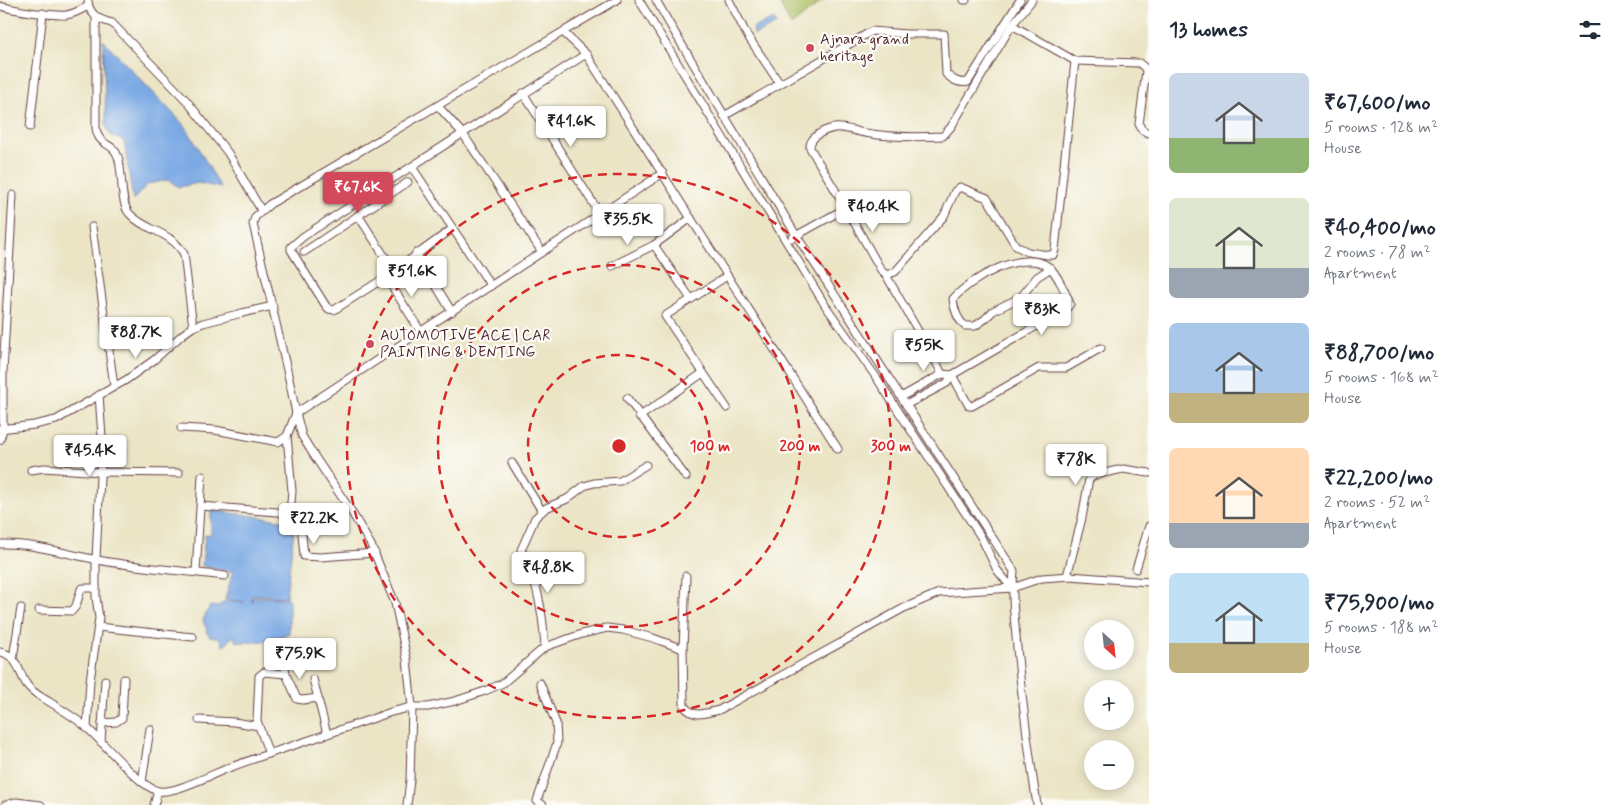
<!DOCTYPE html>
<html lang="en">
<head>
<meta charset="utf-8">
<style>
  body { margin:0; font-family:Mynerve,sans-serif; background:#f6f6f7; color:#1f2937; height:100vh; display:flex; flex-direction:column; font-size:19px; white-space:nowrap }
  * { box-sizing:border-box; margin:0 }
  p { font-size:16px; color:#747a83 }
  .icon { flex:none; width:28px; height:28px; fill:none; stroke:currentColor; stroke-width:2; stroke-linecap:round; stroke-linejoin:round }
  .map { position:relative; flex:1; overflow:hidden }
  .panel { display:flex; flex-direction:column; background:#fff; width:475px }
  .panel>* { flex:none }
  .needle { width:32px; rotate:153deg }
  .tools { position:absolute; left:1084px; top:620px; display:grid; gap:10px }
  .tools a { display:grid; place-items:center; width:50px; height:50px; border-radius:50%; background:#fff; box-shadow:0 2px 12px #0003; font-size:25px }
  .price { position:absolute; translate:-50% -42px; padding:0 11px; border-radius:5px; background:#fff; color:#222; font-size:16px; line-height:32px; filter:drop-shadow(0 1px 2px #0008) }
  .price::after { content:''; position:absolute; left:50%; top:30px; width:15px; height:11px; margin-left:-8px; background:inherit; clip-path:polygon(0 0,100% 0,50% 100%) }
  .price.active { background:#d1495b; color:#fff }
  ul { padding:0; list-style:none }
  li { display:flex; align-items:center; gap:15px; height:125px; padding:0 20px }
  li span { display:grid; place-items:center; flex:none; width:140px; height:100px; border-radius:8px; color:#555 }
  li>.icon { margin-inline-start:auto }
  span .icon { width:60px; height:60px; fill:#fffc; stroke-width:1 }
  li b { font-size:21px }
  h2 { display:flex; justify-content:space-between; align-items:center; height:60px; padding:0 20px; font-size:21px }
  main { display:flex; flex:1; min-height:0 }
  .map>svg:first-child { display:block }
</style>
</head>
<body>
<main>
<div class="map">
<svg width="1149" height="805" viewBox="0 0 1149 805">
  <rect width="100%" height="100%" fill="#fdfcf7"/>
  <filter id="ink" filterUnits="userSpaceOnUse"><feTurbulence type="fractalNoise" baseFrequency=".02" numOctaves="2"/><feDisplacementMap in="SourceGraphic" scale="10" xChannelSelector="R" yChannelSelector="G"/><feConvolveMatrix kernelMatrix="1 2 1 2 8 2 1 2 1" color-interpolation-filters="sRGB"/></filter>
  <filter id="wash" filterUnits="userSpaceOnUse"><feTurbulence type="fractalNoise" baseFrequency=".0096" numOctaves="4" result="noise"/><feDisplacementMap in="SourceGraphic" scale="20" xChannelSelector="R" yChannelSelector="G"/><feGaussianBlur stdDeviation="1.12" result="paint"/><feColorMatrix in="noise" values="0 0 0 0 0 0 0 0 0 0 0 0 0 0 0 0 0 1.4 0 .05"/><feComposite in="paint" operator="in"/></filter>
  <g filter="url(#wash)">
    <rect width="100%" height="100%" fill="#ebe5c6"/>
    <!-- green -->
    <polygon fill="#abbd61" stroke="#7a6e46" points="778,0 823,0 791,26"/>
    <!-- water -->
    <g fill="#7aa9e4" stroke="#626488">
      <polygon points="774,19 777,24 754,35 753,28"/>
      <polygon points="103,40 186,127 221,188 199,183 179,187 168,180 148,184 133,200 124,141 111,136 106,126"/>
      <path d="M211 510 295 522 286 597 252 595V603L253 597 287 598 289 600V633C276 640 250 645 235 641L236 637 230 638 227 644 223 646 220 638 209 636 203 620 210 606 218 607 225 601 244 602 225 599 233 572 202 566 205 535 211 534Z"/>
    </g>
  </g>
  <g filter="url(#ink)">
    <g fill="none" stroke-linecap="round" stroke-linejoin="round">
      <!-- minor casing -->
      <g stroke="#623d42" stroke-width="9">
        <g id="minor">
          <path d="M88 0C88 14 99 20 112 23L186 100 228 153 261 210"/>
          <polyline points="639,0 825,305 876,377 981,537 997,570 1012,588"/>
          <path d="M656 0 669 23 796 235 1014 571C1011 597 1015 622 1017 648 1022 700 1029 753 1037 805"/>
          <polyline points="729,0 747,35 780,84"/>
          <polyline points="964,0 966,0"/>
          <path d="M1032 0 1012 25 951 127 943 136C921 137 887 137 865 133 855 132 845 126 834 128 824 130 809 137 810 148L846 208 881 270 886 275 895 272 944 216 955 191 960 187 987 198 1016 246 1028 252 1048 255H1053L1055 250 1075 61"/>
          <path d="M0 6C13 10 53 16 66 15 74 14 81 10 88 6"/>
          <path d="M96 17V128C99 148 113 141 118 157 123 171 120 203 129 213 144 231 170 230 184 254L193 327"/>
          <polyline points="1012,25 1075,61 1139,63 1144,67 1146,71 1139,124 1142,130 1149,133"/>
          <polyline points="563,32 586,54 838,449"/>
          <polyline points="523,93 600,214"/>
          <polyline points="438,106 463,134 542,252"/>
          <path d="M724 116 872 31 906 34H944L946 74C953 80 959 84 968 82L1020 0"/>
          <polyline points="30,127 43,13"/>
          <polyline points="412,167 491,286"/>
          <polyline points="358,215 394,271"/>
          <polyline points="691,218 654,245 691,299"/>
          <polyline points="92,227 114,386"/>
          <polyline points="452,229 386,277 334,310 329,309 326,306 291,250 291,247 304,236 586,54"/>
          <polyline points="792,238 846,208"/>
          <polyline points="304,252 408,182"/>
          <polyline points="416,253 452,312"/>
          <polyline points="612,266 654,245"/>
          <polyline points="886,275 929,350"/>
          <polyline points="386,277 421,332"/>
          <polyline points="934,358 942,374"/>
          <polyline points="952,375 969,406 972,406 1039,368 1066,368 1101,348"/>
          <polyline points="901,397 942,374 952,375"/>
          <polyline points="627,398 686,477"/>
          <path d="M906 405 947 383 952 375 1066 309 1070 304C1067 295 1056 272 1049 267 1023 248 970 279 953 299 954 309 958 320 965 326H975L985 319 993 311 1021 297 1037 277 1051 268"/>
          <polyline points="727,408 665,316 727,276"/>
          <polyline points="639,417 703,373"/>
          <polyline points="181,428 215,430 278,442 287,436 296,413 663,173"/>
          <polyline points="0,429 34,425 56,420 126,380 154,360 183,334 193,327 203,323 242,313 273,306"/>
          <polyline points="0,440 3,429 3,372 13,195"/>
          <polyline points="512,463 542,511"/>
          <polyline points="31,470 44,468 101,472 179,473"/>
          <polyline points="201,506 290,513 292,491 287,436"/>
          <polyline points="290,513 300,512 304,556 320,557 375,553"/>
          <path d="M0 544C36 543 68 555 103 561 143 568 185 571 225 576"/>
          <polyline points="1136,569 1149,526"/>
          <polyline points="196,572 202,476"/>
          <path d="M686 576 683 649 684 706C695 719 705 713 719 710L904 608 939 593 1012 588 1042 578 1070 576 1149 582"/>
          <polyline points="1067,576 1082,518 1089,479 1095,475 1123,469 1149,473"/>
          <polyline points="39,610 72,611 76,606 81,589 83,588 96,588"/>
          <polyline points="98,627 193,637"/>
          <path d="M545 647C543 614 538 579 521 550L535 518 546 508 567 499 584 486 594 483 620 481 646 465"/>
          <path d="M0 652C18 655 18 672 27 685 33 693 40 696 48 701 61 709 74 717 85 726 102 740 140 788 159 791 175 794 216 772 234 766 286 747 339 731 391 712L412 707H428L455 701 485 691 503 683 545 647 582 634 607 628 623 630 653 638 683 649"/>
          <polyline points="13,658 21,608"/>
          <polyline points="284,659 286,674 297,699 303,700 318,698"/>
          <polyline points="313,679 327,734"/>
          <polyline points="540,683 556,723 557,743 537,801 543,805"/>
          <polyline points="199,720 234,722 259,726"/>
          <polyline points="102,723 116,722 122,718 124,679"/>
          <polyline points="87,728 90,681 99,618 96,597 96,559 102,437 99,395"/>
          <polyline points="101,742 105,680"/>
          <polyline points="269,754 257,721 259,676 264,672 286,674"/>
          <polyline points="142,782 150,729"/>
          <polyline points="5,805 16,802 41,805"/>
          <polyline points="154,805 158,791"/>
          <polyline points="407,805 410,780 412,707 407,659 395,603 371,545 351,511 313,454 302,436 296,413 289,379 253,224 255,217 270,204 617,0"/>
        </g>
      </g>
      <!-- minor -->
      <use href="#minor" stroke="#fff" stroke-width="7"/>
    </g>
  </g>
  <!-- distance rings -->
  <g fill="none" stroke="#d62828" stroke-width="2.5" stroke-dasharray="9 6">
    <circle cx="619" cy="446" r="91"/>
    <circle cx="619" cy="446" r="181"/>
    <circle cx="619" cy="446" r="272"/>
  </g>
  <!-- markers -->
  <g fill="#d1495b" stroke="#fdfcf7" stroke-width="2">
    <circle cx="810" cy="48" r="5"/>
    <circle cx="370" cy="344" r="5"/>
  </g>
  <g text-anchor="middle" stroke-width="4.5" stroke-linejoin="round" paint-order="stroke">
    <!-- poi labels -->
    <g font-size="15" fill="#4a1f2b" stroke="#fdfcf7" text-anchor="start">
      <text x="820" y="44">Ajnara grand<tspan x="820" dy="17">heritage</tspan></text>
      <text x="380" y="340">AUTOMOTIVE ACE | CAR<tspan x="380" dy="17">PAINTING &amp; DENTING</tspan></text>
    </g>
  </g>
  <circle cx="619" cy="446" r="8" fill="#d62828" stroke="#fdfcf7" stroke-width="2.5"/>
  <g font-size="15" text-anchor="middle" font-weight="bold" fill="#d62828" stroke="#fdfcf7" stroke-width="4.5" stroke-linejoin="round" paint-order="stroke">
    <text x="710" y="451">100 m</text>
    <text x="800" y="451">200 m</text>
    <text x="891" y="451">300 m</text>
  </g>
</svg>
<div class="tools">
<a><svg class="needle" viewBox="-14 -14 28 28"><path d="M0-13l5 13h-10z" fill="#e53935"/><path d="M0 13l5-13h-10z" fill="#747a83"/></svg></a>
<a>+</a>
<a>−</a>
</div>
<b class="price" style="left:571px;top:148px">₹41.6K</b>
<b class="price active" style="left:358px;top:214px">₹67.6K</b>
<b class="price" style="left:873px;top:233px">₹40.4K</b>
<b class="price" style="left:628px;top:246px">₹35.5K</b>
<b class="price" style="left:412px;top:298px">₹51.6K</b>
<b class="price" style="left:1042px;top:336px">₹83K</b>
<b class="price" style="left:136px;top:359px">₹88.7K</b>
<b class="price" style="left:924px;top:372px">₹55K</b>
<b class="price" style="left:90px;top:477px">₹45.4K</b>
<b class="price" style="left:1076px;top:486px">₹78K</b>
<b class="price" style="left:314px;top:545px">₹22.2K</b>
<b class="price" style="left:548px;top:594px">₹48.8K</b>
<b class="price" style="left:300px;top:680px">₹75.9K</b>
</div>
<section class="panel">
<h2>13 homes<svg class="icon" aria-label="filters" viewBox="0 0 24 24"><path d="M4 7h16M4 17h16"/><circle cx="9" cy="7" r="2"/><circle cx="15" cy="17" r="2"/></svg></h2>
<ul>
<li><span style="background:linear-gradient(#c9d6e8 65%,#8fb573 0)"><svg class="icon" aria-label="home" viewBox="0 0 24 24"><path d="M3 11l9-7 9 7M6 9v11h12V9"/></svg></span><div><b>₹67,600/mo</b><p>5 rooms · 128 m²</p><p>House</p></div></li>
<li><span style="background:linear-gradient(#dfe7d0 70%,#9aa5b1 0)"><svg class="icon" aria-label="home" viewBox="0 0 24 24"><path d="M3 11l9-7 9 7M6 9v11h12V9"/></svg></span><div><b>₹40,400/mo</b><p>2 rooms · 78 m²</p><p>Apartment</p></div></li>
<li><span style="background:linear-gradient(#a9c7e8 70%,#c2b280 0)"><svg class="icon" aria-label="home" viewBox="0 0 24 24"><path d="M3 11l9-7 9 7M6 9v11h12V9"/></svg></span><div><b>₹88,700/mo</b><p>5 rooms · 168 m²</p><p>House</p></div></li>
<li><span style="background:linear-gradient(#ffd9b3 75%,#9aa5b1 0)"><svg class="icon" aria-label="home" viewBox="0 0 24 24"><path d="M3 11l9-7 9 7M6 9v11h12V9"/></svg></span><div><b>₹22,200/mo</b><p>2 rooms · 52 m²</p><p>Apartment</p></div></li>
<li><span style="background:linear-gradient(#bfe0f5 70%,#c2b280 0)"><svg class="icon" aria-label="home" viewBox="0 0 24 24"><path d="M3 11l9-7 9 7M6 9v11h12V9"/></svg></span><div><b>₹75,900/mo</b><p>5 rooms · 188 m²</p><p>House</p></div></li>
</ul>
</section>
</main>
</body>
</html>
